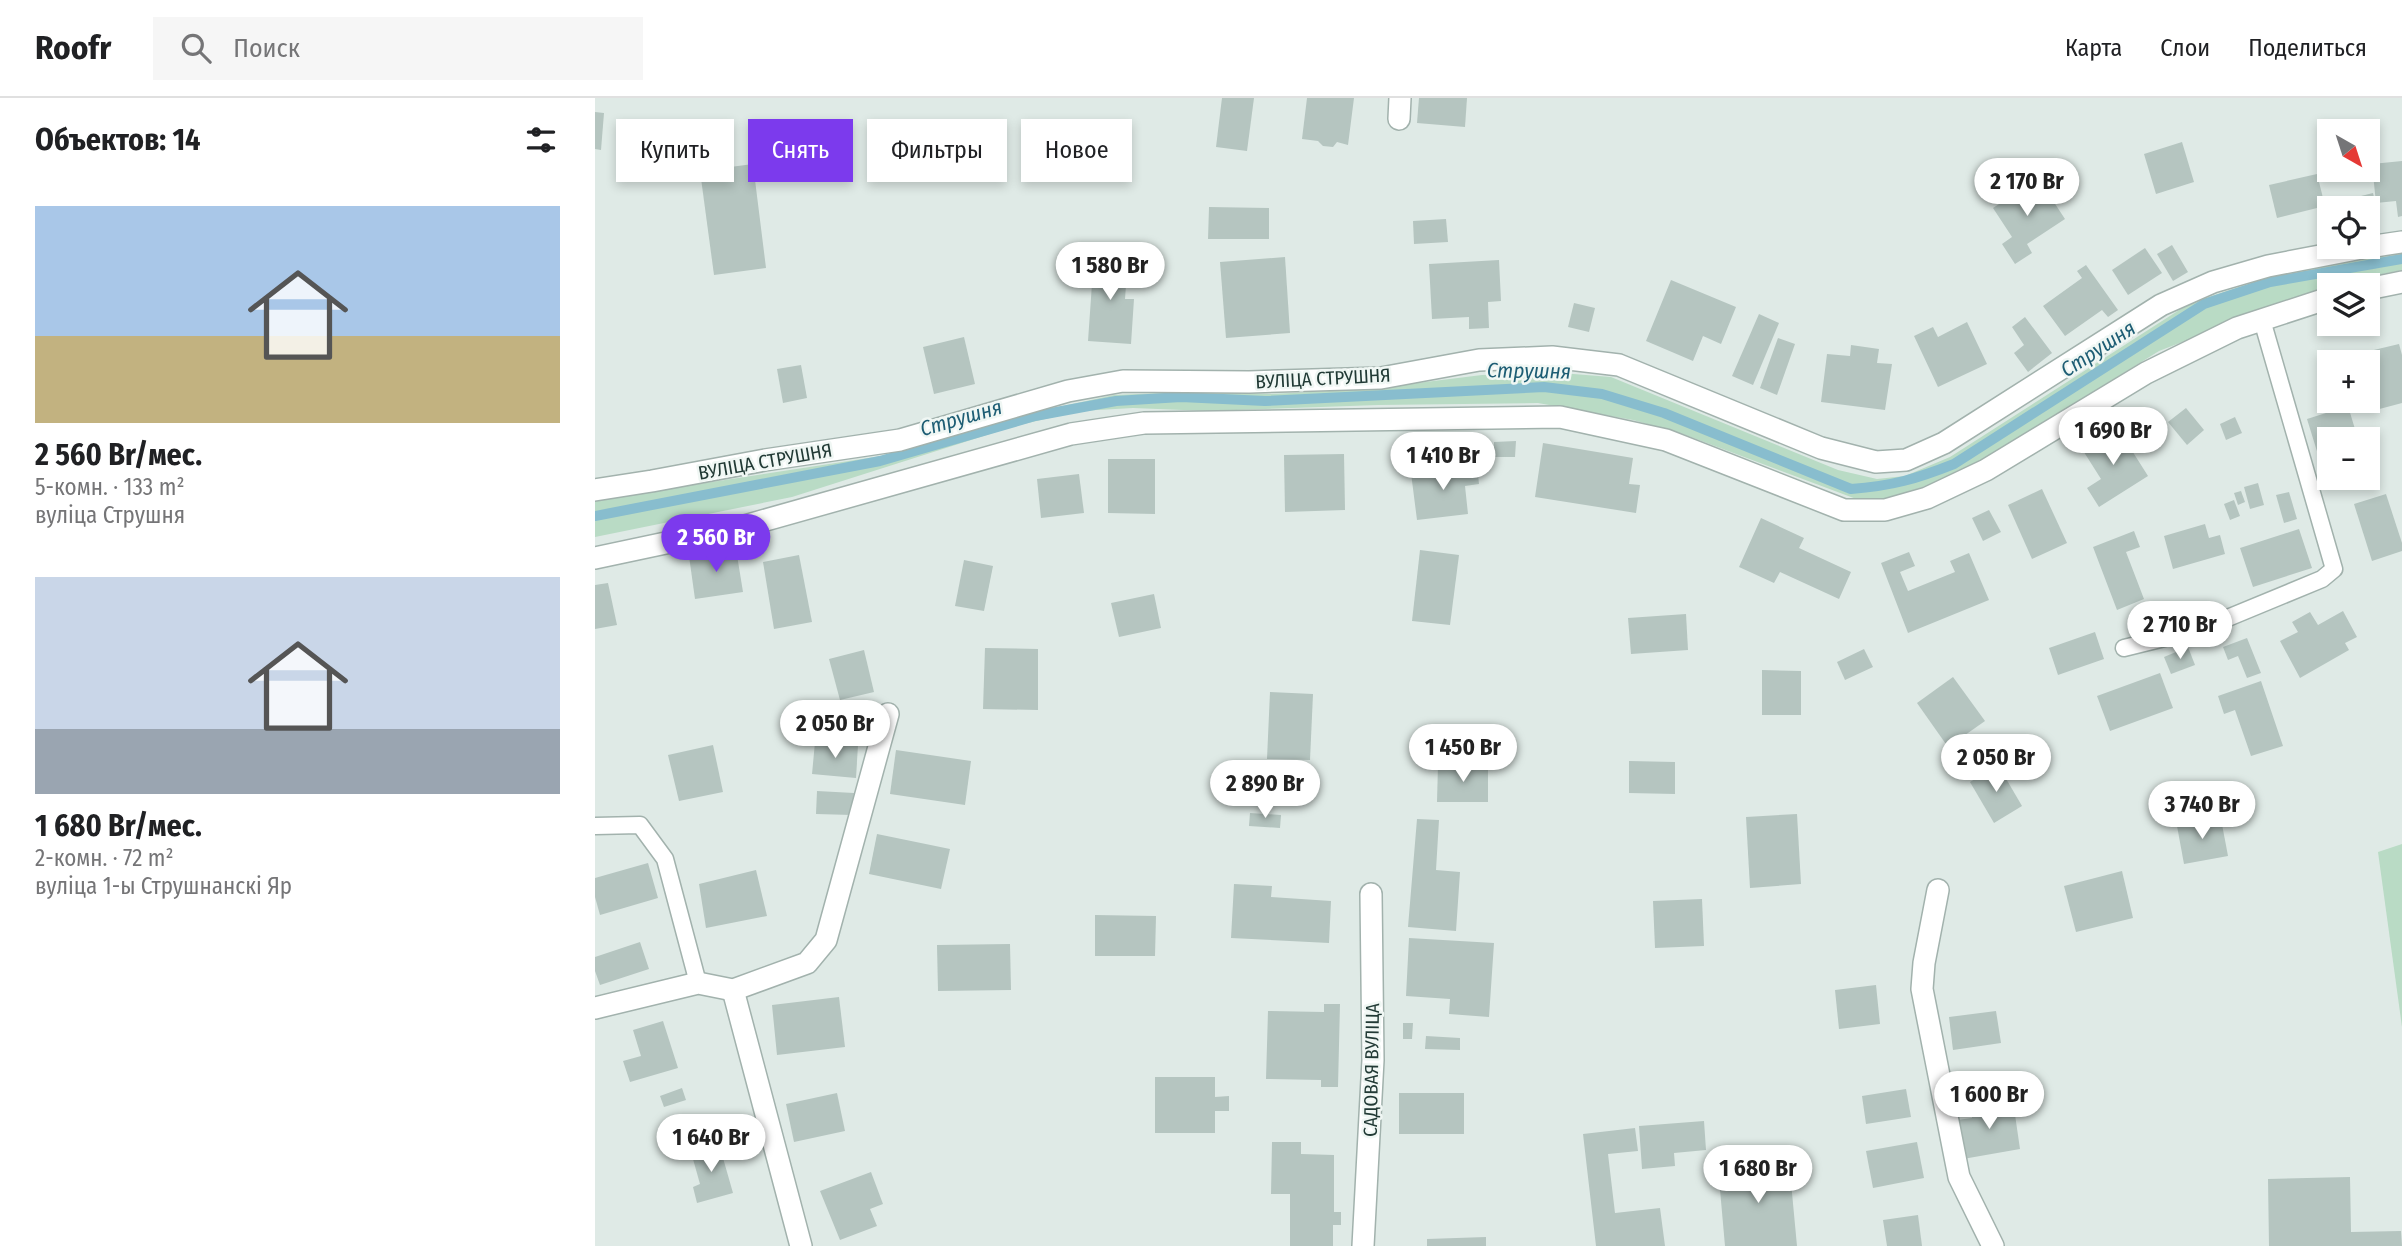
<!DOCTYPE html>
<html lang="ru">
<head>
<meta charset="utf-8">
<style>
  body { margin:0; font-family:"Fira Sans Condensed",sans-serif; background:#f6f6f6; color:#202124; height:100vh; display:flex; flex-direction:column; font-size:26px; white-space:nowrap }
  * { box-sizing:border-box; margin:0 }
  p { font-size:23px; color:#757577 }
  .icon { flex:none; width:38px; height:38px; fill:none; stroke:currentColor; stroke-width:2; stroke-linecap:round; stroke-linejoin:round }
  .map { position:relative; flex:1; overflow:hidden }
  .details { display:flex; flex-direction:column; background:#fff; width:595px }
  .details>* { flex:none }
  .banner { position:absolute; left:21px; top:21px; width:665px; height:63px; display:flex; gap:14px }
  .needle { width:46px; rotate:141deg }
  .controls { position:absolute; left:1722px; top:21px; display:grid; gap:14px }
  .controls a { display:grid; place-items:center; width:63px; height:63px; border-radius:0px; background:#fff; box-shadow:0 4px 10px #0003; font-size:35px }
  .price { position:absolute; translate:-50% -60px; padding:0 16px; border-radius:24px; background:#fff; color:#222; font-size:23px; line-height:46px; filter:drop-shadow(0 2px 4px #0008) }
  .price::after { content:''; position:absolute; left:50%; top:42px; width:21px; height:16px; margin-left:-10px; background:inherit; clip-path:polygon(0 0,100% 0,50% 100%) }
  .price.on { background:#7c3aed; color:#fff }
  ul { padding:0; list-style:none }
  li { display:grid; align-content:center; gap:14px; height:371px; padding:0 35px }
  li span { display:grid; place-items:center; height:217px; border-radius:0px; color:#555 }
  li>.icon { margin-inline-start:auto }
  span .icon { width:126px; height:126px; fill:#fffc; stroke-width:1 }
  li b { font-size:30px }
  h2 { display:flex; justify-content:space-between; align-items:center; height:84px; padding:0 35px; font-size:30px }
  .pill { padding:0 24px; border-radius:0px; background:#fff; box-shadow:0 4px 10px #0003; font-size:24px; line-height:63px }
  .pill.on { background:#7c3aed; color:#fff }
  header { display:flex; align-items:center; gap:42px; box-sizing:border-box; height:98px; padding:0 35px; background:#fff; border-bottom:2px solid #e0e0e0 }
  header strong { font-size:33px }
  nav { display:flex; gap:38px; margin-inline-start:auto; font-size:24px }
  .search { width:490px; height:63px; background:#f6f6f6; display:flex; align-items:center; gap:18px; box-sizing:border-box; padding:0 24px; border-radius:0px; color:#757577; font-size:26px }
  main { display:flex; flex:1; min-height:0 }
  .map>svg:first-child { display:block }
</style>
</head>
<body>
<header>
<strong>Roofr</strong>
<div class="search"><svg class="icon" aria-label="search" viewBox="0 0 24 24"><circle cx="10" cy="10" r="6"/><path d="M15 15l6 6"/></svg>Поиск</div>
<nav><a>Карта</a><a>Слои</a><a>Поделиться</a></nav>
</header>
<main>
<section class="details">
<h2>Объектов: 14<svg class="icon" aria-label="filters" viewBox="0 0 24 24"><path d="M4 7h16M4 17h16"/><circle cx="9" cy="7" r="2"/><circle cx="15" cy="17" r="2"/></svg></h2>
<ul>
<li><span style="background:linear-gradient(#a9c7e8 60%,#c2b280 0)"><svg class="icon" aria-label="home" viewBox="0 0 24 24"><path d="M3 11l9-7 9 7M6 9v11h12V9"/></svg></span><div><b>2 560 Br/мес.</b><p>5-комн. · 133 m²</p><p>вуліца Струшня</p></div></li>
<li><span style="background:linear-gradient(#c9d6e8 70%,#9aa5b1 0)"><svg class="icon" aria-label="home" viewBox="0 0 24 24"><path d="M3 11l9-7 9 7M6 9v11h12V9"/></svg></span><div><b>1 680 Br/мес.</b><p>2-комн. · 72 m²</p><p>вуліца 1-ы Струшнанскі Яр</p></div></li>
</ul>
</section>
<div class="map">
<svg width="1807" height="1148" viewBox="0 0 1807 1148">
  <rect width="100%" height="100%" fill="#dfeae6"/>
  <!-- green -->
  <g fill="#b9dbc5">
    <path d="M1807 156V172L1734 187 1564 253 1401 354 1343 384 1287 402H1264L1088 336 1038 322 943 305 783 307 613 313 538 310 485 313 420 328 197 399 0 439V402L293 357 454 311 519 297 591 294 676 296 774 291 887 277 966 275 1016 279 1243 372 1282 381 1310 378 1355 359 1592 207C1661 180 1733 166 1807 156Z"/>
    <polygon points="1807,746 1807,929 1783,754"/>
  </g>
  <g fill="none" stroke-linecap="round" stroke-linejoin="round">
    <!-- stream -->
    <path stroke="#88bdce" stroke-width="10" d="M0 418 285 363 440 318 521 303 586 299 670 303 949 289 1007 296 1069 315 1256 391C1297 388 1321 381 1359 366L1609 206 1675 184 1807 161"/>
  </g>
  <!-- building -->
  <g fill="#b5c5c0">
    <polygon points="627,0 659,0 652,53 621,49"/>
    <polygon points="712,0 759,0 753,47 742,44 738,49 728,48 723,43 707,41"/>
    <polygon points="824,0 872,0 870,29 822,25"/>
    <polygon points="0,14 9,15 6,52 0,51"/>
    <polygon points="1587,44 1599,84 1561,96 1549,56"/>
    <polygon points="1807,63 1807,118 1803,119 1801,103 1781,105 1777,66"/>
    <polygon points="158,66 171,170 119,177 105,73"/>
    <polygon points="1722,76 1730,108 1682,120 1674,87"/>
    <polygon points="1443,80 1470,121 1432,146 1437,155 1420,166 1407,146 1417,139 1398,110"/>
    <polygon points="1778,95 1783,116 1773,118 1773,110 1769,110 1766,98"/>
    <polygon points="1764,102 1766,110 1746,110 1745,106"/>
    <polygon points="614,109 674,110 674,141 613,141"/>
    <polygon points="851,121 853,144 819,146 818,123"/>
    <polygon points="1577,147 1593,174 1578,183 1562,156"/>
    <polygon points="1550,150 1567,175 1533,197 1517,172"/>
    <polygon points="499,157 533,160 530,201 539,201 536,246 493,243"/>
    <polygon points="690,159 695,235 631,240 625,164"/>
    <polygon points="904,162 906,203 893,204 894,230 874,231 874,219 837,221 834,166"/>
    <polygon points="1491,167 1523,212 1513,219 1507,212 1470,238 1448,208 1487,180 1482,173"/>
    <polygon points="1076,182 1141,209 1126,246 1108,238 1098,263 1051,243"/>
    <polygon points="979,205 1000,210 994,234 973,229"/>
    <polygon points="1164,216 1184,225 1158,287 1137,278"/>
    <polygon points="1430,219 1457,255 1433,274 1419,255 1429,247 1417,229"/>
    <polygon points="1372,224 1392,266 1343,289 1319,238 1338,229 1343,239"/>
    <polygon points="369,239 380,286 339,296 328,249"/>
    <polygon points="1183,240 1200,246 1182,297 1165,290"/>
    <polygon points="1804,246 1807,257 1807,305 1777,313 1773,298 1773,264 1764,264 1762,256"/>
    <polygon points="1256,247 1284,251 1282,265 1297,266 1290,312 1226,304 1232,256 1255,258"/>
    <polygon points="206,267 212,300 188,305 182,271"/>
    <polygon points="1753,308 1763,341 1734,341 1734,375 1729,376 1712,321"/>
    <polygon points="1591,310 1609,332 1592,347 1573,324"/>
    <polygon points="1640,319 1647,335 1631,342 1625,326"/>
    <polygon points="1522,329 1553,378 1504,409 1492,390 1506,381 1487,351"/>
    <polygon points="921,343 920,359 899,359 899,344"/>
    <polygon points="948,345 1038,360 1034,386 1045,387 1041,415 940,399"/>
    <polygon points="749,356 750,412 690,414 689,357"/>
    <polygon points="513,361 560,361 560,416 513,415"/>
    <polygon points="882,367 884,386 870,388 873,416 822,422 816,375"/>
    <polygon points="484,376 489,415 446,420 442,381"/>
    <polygon points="1663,385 1669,407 1655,411 1649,389"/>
    <polygon points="1447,391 1472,445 1437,461 1413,407"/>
    <polygon points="1646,393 1650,404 1643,407 1639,395"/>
    <polygon points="1694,394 1702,421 1689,425 1681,397"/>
    <polygon points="1791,396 1807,445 1807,453 1777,463 1759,406"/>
    <polygon points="1639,402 1645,418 1635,422 1629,406"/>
    <polygon points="1394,412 1406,434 1388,443 1377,420"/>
    <polygon points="1166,420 1209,440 1204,450 1256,474 1244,501 1185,474 1179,485 1144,469"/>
    <polygon points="1610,426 1614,440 1625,437 1630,456 1578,471 1569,438"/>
    <polygon points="1704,431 1717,470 1658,489 1645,450"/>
    <polygon points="1539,433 1545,449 1531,454 1549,501 1522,512 1498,449"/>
    <polygon points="141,451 148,494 100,501 94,458"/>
    <polygon points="825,452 864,457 855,527 817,523"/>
    <polygon points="1314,454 1320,468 1305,474 1313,493 1360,474 1355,463 1374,455 1394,502 1313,535 1286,465"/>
    <polygon points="204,457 217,524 179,531 168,464"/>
    <polygon points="369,462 398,468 389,513 360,508"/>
    <polygon points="13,485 22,527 0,531 0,487"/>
    <polygon points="559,496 566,530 524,539 516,505"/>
    <polygon points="1748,513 1762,539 1750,545 1754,552 1705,580 1685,543 1703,534 1697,524 1715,514 1723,527"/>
    <polygon points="1091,516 1093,552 1036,556 1033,520"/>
    <polygon points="1500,534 1509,561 1463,577 1454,550"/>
    <polygon points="1652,540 1666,575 1652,580 1643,558 1633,562 1628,549"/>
    <polygon points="1593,549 1600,567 1576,576 1569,559"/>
    <polygon points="390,550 443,551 443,612 388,611"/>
    <polygon points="1269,551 1278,569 1250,582 1242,564"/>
    <polygon points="269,552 279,594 245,602 234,561"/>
    <polygon points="1167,572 1206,573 1206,617 1167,617"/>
    <polygon points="1565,575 1578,610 1515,633 1502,598"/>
    <polygon points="1358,579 1390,623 1353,649 1322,605"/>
    <polygon points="1666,583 1688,648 1656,658 1640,612 1629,616 1623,598"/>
    <polygon points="675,594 718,596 715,662 672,661"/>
    <polygon points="220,644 263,647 261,680 217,676"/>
    <polygon points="118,647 128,694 84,703 73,657"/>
    <polygon points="301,652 376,663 370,707 295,696"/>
    <polygon points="1034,663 1080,664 1080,696 1034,695"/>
    <polygon points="843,667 893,668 893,704 842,704"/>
    <polygon points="1403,667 1427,708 1399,725 1375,684"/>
    <polygon points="222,693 259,695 257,717 221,716"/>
    <polygon points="655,715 686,717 685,730 654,728"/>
    <polygon points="1202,716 1206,786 1155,790 1151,719"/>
    <polygon points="822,721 844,722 841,772 865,774 861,833 813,829"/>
    <polygon points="1626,721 1633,758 1589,766 1582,728"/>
    <polygon points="282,736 355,751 346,791 274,776"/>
    <polygon points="53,765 63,800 5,817 0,799 0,780"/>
    <polygon points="161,772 172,818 111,830 104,786"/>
    <polygon points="1527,773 1538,820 1481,834 1469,788"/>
    <polygon points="639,786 677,788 676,799 736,803 734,845 636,840"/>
    <polygon points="1107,801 1109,848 1060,850 1058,803"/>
    <polygon points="500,817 561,818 560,858 500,858"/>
    <polygon points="814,840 899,845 894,919 854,916 855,901 811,898"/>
    <polygon points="45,844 54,871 5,887 0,873 0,859"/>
    <polygon points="415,846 416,892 343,893 342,847"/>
    <polygon points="1281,887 1285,926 1244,931 1240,892"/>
    <polygon points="244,899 250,949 182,957 177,907"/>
    <polygon points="729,906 745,906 743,989 726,989 726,982 671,981 673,913 729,914"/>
    <polygon points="1401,913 1406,945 1358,952 1354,919"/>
    <polygon points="68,923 83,970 35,984 28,963 46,958 38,932"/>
    <polygon points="808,925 818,925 817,941 808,941"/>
    <polygon points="831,938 865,940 865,952 830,951"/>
    <polygon points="560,979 620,979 620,999 634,998 634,1013 620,1013 620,1035 560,1035"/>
    <polygon points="87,990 91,1002 69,1009 65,998"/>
    <polygon points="1311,991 1316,1019 1271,1026 1267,998"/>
    <polygon points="242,995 250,1033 199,1044 191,1006"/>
    <rect x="804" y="995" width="65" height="41"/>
    <polygon points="1418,1003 1425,1051 1368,1061 1362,1022 1377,1020 1376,1009"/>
    <polygon points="1109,1023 1111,1052 1079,1055 1080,1068 1047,1071 1044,1028"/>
    <polygon points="1040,1030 1043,1053 1013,1056 1020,1115 1065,1110 1070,1148 1001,1148 988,1036"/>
    <polygon points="677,1044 706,1044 706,1056 739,1057 739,1114 746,1114 746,1127 738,1127 738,1148 695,1148 695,1096 676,1096"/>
    <polygon points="1322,1044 1329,1080 1278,1090 1271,1053"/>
    <polygon points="124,1046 138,1095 102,1105 98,1089 105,1086 96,1054"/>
    <polygon points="1194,1063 1202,1148 1130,1148 1123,1069"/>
    <polygon points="276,1074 288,1106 275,1111 282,1128 245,1142 225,1093"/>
    <polygon points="1755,1079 1756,1134 1806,1133 1807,1148 1674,1148 1673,1081"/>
    <polygon points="1323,1117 1327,1148 1292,1148 1288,1122"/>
    <polygon points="891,1139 891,1148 832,1148 832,1141"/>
  </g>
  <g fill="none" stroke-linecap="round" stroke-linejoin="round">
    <!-- service casing -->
    <g stroke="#a2b2ad" stroke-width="19">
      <g id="service">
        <polyline points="1529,550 1606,531 1727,481 1739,471 1667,222"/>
        <polyline points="0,728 45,727 70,761 103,885"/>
      </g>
    </g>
    <!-- minor casing -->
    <g stroke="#a2b2ad" stroke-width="24">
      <g id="minor">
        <polyline points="804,21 805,0"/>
        <polyline points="1773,149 1807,144"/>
        <polyline points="1773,191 1807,184"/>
        <polyline points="0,392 57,383 170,362 305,342 473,293 528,283 654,284 786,280 884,262 957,259 1024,267 1226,350 1281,364 1311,362 1349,345 1566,207 1618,184 1673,168 1772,149"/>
        <polyline points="0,460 146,429 476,336 549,325 965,319 1071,342 1249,412 1290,412 1332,400 1391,372 1551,275 1642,230 1734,200"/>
        <polyline points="1343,792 1329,865 1327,891 1364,1079 1398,1148"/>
        <polyline points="138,892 206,1148"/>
        <polyline points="0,910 103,885 138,892 212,865 231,842 293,616"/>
        <polyline points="768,1148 778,962 776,796"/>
      </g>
    </g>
    <!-- service -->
    <use href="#service" stroke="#fff" stroke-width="16"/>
    <!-- minor -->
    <use href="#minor" stroke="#fff" stroke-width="21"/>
  </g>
  <g text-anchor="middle" stroke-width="5" stroke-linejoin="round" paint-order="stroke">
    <!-- street labels -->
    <g font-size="19" fill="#213a35" stroke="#f0f7f4">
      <text transform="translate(728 280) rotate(-3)" y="7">ВУЛІЦА СТРУШНЯ</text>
      <text transform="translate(170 363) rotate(-10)" y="7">ВУЛІЦА СТРУШНЯ</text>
      <text transform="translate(776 972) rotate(-89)" y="7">САДОВАЯ ВУЛІЦА</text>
    </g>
    <!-- water labels -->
    <g font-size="21" font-style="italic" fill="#1d5d74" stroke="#f0f7f4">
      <text transform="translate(1503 251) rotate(-33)" y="7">Струшня</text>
      <text transform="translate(934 273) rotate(1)" y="7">Струшня</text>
      <text transform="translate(366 320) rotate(-16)" y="7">Струшня</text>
    </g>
  </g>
</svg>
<div class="controls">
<a><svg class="needle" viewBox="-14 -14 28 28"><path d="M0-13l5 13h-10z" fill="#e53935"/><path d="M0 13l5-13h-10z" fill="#757577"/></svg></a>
<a><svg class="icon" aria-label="locate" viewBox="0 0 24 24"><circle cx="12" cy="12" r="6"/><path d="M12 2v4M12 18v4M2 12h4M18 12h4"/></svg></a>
<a><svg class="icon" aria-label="layers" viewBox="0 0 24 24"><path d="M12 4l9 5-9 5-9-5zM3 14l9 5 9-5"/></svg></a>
<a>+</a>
<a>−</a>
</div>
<b class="price" style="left:1432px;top:120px">2 170 Br</b>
<b class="price" style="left:515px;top:204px">1 580 Br</b>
<b class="price" style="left:1518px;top:369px">1 690 Br</b>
<b class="price" style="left:848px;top:394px">1 410 Br</b>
<b class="price on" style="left:121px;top:476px">2 560 Br</b>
<b class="price" style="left:1585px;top:563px">2 710 Br</b>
<b class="price" style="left:240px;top:662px">2 050 Br</b>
<b class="price" style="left:868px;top:686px">1 450 Br</b>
<b class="price" style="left:1401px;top:696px">2 050 Br</b>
<b class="price" style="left:670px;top:722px">2 890 Br</b>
<b class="price" style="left:1607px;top:743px">3 740 Br</b>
<b class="price" style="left:1394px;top:1033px">1 600 Br</b>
<b class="price" style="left:116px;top:1076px">1 640 Br</b>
<b class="price" style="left:1163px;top:1107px">1 680 Br</b>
<div class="banner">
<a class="pill">Купить</a>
<a class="pill on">Снять</a>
<a class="pill">Фильтры</a>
<a class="pill">Новое</a>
</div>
</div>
</main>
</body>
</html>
